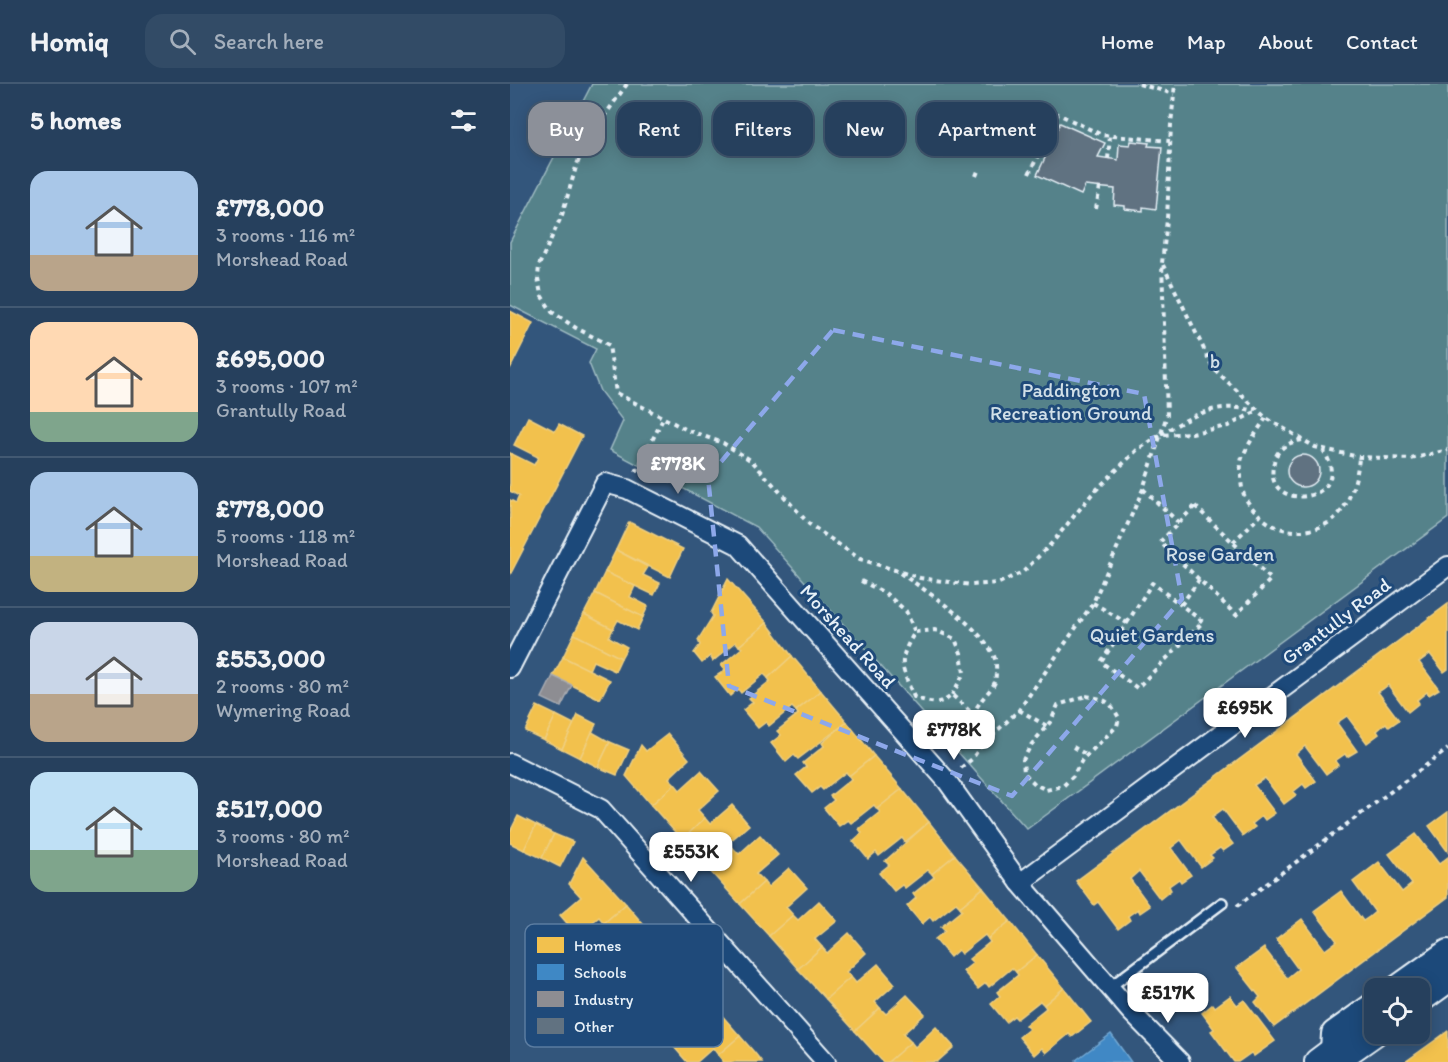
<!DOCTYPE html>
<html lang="en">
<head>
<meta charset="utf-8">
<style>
  body { margin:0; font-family:Itim,sans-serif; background:#324b66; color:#f1f3f6; height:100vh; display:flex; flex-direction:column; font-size:22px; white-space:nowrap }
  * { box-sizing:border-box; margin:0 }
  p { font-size:20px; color:#a4afbc }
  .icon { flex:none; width:33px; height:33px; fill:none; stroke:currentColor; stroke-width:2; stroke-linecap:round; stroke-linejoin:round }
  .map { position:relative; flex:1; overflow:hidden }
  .panel { display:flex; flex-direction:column; background:#26405d; width:510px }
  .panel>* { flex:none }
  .banner { position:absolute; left:18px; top:18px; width:570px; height:54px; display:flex; gap:12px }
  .buttons { position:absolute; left:854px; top:894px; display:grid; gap:12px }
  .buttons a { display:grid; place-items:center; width:66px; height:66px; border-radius:12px; background:#26405d; box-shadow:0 3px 15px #0003,0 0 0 2px #425972; font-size:30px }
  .price { position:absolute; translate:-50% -51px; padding:0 14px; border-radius:12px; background:#fff; color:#222; font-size:20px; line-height:39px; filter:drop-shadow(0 2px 3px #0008) }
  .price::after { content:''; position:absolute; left:50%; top:36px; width:18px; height:14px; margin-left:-9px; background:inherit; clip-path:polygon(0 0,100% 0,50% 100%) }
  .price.on { background:#8c9099; color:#fff }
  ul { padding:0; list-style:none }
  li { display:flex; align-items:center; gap:18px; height:150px; padding:0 30px }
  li+li { border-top:2px solid #425972 }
  li span { display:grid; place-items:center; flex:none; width:168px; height:120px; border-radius:18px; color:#555 }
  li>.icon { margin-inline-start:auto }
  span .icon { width:72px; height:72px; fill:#fffc; stroke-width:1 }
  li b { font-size:26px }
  h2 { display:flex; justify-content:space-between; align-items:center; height:72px; padding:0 30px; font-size:26px }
  .pill { padding:0 21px; border-radius:18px; background:#26405d; box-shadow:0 3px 15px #0003,0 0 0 2px #425972; font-size:21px; line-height:54px }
  .pill.on { background:#8c9099; color:#fff }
  header { display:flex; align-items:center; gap:36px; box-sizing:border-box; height:84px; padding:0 30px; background:#26405d; border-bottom:2px solid #425972 }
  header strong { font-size:28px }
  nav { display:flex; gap:33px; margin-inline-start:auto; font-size:21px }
  .search { width:420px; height:54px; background:#324b66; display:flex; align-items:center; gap:15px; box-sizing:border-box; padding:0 21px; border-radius:18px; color:#a4afbc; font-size:22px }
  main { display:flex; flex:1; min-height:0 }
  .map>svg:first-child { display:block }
</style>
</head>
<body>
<header>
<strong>Homiq</strong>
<div class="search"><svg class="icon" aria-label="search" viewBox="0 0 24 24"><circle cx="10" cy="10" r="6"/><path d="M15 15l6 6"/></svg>Search here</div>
<nav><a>Home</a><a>Map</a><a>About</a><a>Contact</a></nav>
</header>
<main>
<section class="panel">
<h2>5 homes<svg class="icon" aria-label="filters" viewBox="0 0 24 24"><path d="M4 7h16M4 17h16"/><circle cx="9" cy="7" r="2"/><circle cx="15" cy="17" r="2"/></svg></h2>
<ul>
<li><span style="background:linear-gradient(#a9c7e8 70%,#b9a48a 0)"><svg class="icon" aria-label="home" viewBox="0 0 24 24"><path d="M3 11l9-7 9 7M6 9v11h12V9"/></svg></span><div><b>£778,000</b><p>3 rooms · 116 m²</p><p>Morshead Road</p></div></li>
<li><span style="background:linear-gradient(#ffd9b3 75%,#7fa58c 0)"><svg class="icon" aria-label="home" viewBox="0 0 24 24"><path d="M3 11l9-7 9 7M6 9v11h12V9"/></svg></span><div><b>£695,000</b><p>3 rooms · 107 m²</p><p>Grantully Road</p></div></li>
<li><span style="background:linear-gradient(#a9c7e8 70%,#c2b280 0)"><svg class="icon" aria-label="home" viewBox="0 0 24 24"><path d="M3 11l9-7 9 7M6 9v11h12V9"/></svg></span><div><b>£778,000</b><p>5 rooms · 118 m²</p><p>Morshead Road</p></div></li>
<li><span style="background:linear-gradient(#c9d6e8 60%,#b9a48a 0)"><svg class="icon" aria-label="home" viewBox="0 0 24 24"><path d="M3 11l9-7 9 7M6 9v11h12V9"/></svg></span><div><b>£553,000</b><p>2 rooms · 80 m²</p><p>Wymering Road</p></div></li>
<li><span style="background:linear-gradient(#bfe0f5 65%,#7fa58c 0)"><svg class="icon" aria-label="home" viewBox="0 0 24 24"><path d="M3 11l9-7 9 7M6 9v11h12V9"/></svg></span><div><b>£517,000</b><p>3 rooms · 80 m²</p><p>Morshead Road</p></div></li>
</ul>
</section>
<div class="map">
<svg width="938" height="978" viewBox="0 0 938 978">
  <rect width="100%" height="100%" fill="#33567c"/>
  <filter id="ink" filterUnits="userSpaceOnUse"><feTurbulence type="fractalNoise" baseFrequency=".0167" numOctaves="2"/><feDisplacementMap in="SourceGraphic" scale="12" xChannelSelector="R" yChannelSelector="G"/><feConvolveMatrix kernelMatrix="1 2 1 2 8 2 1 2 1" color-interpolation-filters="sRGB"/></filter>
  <g filter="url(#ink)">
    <!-- green -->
    <polygon fill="#54828a" stroke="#9ebac1" stroke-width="1.5" points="82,0 938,0 938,434 517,745 246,443 100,366 113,337 90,307 79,279 86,265 0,221 0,158"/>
    <!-- homes -->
    <g fill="#f2c14e" stroke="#efcf81" stroke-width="1.5">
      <polygon points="0,227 23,239 0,285"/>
      <polygon points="18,333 45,347 49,340 72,352 0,491 0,416 6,419 9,412 0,407 0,369 24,381 28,373 4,361"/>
      <polygon points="119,438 173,465 160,493 106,466"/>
      <polygon points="106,466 138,483 133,491 150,499 144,511 95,488"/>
      <polygon points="95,488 125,502 120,513 138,522 133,533 85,509"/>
      <polygon points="218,495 257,539 229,562 226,558 203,577 200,572 192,579 184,569 190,561 188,556 203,532 201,529"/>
      <polygon points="85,509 133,533 127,546 108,536 103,545 74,530"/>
      <polygon points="938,520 938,585 934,588 920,570 909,578 929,605 919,611 917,608 907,616 909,619 898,628 878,601 873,605 868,608 889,636 879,643 876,639 867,647 869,650 857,659 837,632 831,636 827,639 847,667 837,673 835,670 825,677 828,681 816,690 795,662 786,670 806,697 796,704 793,700 783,708 786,711 774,720 755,694 744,701 765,729 755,736 752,732 742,740 745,743 733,752 713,725 702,733 723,760 713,767 710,764 700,771 703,774 691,783 671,756 661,764 681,791 671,798 669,795 659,802 661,806 650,815 629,787 620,795 640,822 630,829 628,825 618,832 620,836 608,845 588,818 584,821 566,797"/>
      <polygon points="74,530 103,545 99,553 117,563 111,574 64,550"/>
      <polygon points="257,539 282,572 258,594 254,590 231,609 228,605 220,612 205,593 215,586 211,581 232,564 229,562"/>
      <polygon points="64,550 111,574 105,587 83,577 79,586 53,573"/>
      <polygon points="282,572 311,607 286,627 282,623 259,642 256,638 248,644 233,626 243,618 239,614 260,597 258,594"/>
      <polygon points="53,573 100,596 90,615 43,592"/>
      <polygon points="311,607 337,638 288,675 284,671 276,678 261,659 271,651 267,647 288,630 286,627"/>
      <polygon points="27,622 46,631 34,656 15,647"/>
      <polygon points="46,631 64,640 52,665 34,656"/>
      <polygon points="68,631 86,640 70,674 52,665"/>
      <polygon points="337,638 364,672 339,692 336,688 313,706 310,703 302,709 286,691 296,683 293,679 314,662 312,659"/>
      <polygon points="82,648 100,658 88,683 70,674"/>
      <polygon points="158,650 179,675 159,694 165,700 141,721 116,692 131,661 136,667"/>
      <polygon points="100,658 119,666 107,691 88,683"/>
      <polygon points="364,672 392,705 367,725 364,721 341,739 338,736 329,742 314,724 324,716 320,712 341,695 339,692"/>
      <polygon points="191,687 209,707 188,726 195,734 172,756 141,721 165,700 170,706"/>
      <polygon points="392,705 419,738 395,758 392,754 369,772 366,768 358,775 343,757 352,749 349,745 370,728 367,725"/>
      <polygon points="222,721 239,741 218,759 223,764 199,786 172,756 195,734 200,740"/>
      <polygon points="938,728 938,768 919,742"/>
      <polygon points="8,732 26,741 14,766 0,759 0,748"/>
      <polygon points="419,738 445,771 422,790 418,786 395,804 392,801 384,807 369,789 379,781 375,777"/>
      <polygon points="26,741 44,750 32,774 14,766"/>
      <polygon points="44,750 63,758 50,783 32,774"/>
      <polygon points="906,750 929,780 938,773 938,813 764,943 745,918 750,913 727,884 754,864 777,894 788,885 766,855 792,835 815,866 827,857 804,827 831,807 853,837 859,833 865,828 843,798 869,778 892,808 902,800 879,770"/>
      <polygon points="250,751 268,771 246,790 254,798 230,820 199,786 223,764 229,770"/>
      <polygon points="445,771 473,804 450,823 446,819 423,837 420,833 412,840 397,822 406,814 403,810 424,793 422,790"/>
      <polygon points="73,773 116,820 94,839 89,833 67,851 50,831 71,813 59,800"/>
      <polygon points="279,784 297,804 276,823 283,831 259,852 230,820 254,798 258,803"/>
      <polygon points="473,804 500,837 478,855 475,851 451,870 448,866 440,873 425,855 435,847 431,843 452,826 450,823"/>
      <polygon points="309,817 327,837 305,855 312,863 288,885 259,852 283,831 288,836"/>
      <polygon points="116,820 144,853 122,872 116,865 94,884 77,864 99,845 94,839"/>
      <polygon points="500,837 527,871 506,888 502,884 479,903 476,899 468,905 453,887 463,879 459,875 480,858 478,855"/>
      <polygon points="339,849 356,869 336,888 341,893 316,915 288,885 312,863 317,869"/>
      <polygon points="527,871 554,904 534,921 530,917 507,935 504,932 496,938 481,920 490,912 487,908 508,891 506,888"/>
      <polygon points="368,880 385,900 365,918 370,924 345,947 316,915 341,893 346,899"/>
      <polygon points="554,904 581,938 562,953 559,950 536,969 532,964 524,971 509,953 519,945 515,941 536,924 534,921"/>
      <polygon points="397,911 415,930 393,950 401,958 378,978 373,978 345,947 370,924 376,930"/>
      <polygon points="720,912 727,921 734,916 765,957 744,972 741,969 728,978 724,978 701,947 704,945 692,929 703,920 705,923"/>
      <polygon points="201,919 230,952 208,971 203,964 187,978 177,978 164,963 185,944 180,938"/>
      <polygon points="426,943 444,963 427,978 378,978 401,958 405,963"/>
      <polygon points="938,947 938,978 895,978 927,955"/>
      <polygon points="230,952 244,968 252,978 212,978 213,977 208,971"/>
    </g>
    <!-- schools -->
    <polygon fill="#3f88c5" stroke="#72a8d4" stroke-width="1.5" points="601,950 621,978 568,978 566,976"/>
    <!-- industry -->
    <polygon fill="#8d8d92" stroke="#a8abb1" stroke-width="1.5" points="43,592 62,601 51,623 32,614"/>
    <!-- building -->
    <g fill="#617281" stroke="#e8f1f8" stroke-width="1.5">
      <polygon points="550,39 595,59 588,73 608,76 609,60 620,61 621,57 639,59 638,62 652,63 646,125 633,123 633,127 615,125 615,122 604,121 605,105 575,102 571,111 527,91 535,74 510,63 518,46 542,57"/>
      <circle cx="793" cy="387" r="16"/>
    </g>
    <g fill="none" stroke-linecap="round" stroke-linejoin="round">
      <!-- lane casing -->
      <g stroke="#e8f1f8" stroke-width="14">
        <polyline id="lane" points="600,903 712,819"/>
      </g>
      <!-- street casing -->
      <g stroke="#e8f1f8" stroke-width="22">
        <g id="street">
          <polyline points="0,584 95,399 117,405 228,461 437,697 510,799 620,927 670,978"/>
          <polyline points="0,679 91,725 316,978"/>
          <polyline points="510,799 938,482"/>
        </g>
      </g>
      <!-- secondary casing -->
      <g stroke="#e8f1f8" stroke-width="30">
        <g id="secondary">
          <polyline points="889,904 938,869"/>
          <polyline points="909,916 938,895"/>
          <polyline points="824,966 825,950 864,922"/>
          <polyline points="808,978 824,966 837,968 864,949"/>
        </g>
      </g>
      <!-- path -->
      <g stroke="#e8f1f8" stroke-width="4" stroke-dasharray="4.5 4.5" stroke-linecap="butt">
        <polyline points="117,0 76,58 66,83 52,131 29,181 28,194 31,211 42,228 66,244 99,261 106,309 177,346 213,359 242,377 299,440 350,475 410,494 461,501 489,499 513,488 542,459 582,410 627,366 650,351 682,349 718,342 747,327"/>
        <polyline points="629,0 664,10"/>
        <polyline points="598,75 600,52"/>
        <polyline points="519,90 548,30 592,51 660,57"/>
        <polyline points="466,92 468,87"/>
        <polyline points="586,125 590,103"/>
        <polyline points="653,181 703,284 756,334 805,363 849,373 901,375 938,366"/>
        <path d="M756 334C748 346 738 360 732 374 730 379 731 387 731 392 731 411 737 419 750 432 772 454 813 452 832 426 842 412 848 390 849 373"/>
        <path d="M651 350C684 331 706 317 745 327"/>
        <path d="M792 356C779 358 767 364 764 378 749 431 849 420 813 366"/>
        <polyline points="126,388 153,335"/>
        <polyline points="633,405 669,439"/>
        <polygon points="685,422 761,495 726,531 650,458"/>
        <polyline points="723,458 750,432"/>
        <path d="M390 489C415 506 476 546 485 575 487 580 486 593 485 598 482 605 475 611 471 617 463 628 451 652 458 664"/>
        <path d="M351 497 375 509 396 527 405 548C387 577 391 583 404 613 418 618 429 623 442 611L464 631"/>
        <polyline points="583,519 617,539 591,578 627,604 693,538 671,521 689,496"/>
        <polyline points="617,539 642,499 671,521"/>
        <polyline points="405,548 425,546 445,555 451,569 454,589 442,611"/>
        <path d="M576 612C595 615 600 617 609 634L607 642 572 676 563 692 553 702 536 706 525 700 514 689 513 676 521 661 541 637 548 621Z"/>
        <polyline points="509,626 537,642"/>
        <polyline points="563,663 577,671"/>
        <polyline points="451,684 462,675 471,662 509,626 583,519 633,405 657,331 652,179 657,136 661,40 665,0"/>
        <polyline points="727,822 938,665"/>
      </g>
      <!-- lane -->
      <use href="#lane" stroke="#1f4a7a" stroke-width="9"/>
      <!-- street -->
      <use href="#street" stroke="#1f4a7a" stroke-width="18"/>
      <!-- secondary -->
      <use href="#secondary" stroke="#1f4a7a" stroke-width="26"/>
    </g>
  </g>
  <!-- marked area -->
  <path fill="none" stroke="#8da8ea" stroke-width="4.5" stroke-dasharray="12 8" stroke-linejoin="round" d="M323 246 634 310 672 515 502 712 219 602 198 393Z"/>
  <g text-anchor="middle" stroke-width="6" stroke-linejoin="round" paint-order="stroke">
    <!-- park labels -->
    <g font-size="20" fill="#d2e0e8" stroke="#1f4a7a">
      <text x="705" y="284">b</text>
      <text x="561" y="313">Paddington<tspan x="561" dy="23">Recreation Ground</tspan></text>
      <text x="710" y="477">Rose Garden</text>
      <text x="642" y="558">Quiet Gardens</text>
    </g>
    <!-- street labels -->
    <g font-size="20" fill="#e8f1f8" stroke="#1f4a7a">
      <text transform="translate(826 537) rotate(-37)" y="7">Grantully Road</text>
      <text transform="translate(338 552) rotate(48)" y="7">Morshead Road</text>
    </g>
  </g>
  <!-- legend -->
  <rect x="15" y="840" width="198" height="123" rx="9" fill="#1f4a7a" stroke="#5b7ca0" stroke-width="1.5"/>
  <rect x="27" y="853" width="27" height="16" fill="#f2c14e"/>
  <rect x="27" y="880" width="27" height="16" fill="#3f88c5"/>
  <rect x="27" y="907" width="27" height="16" fill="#8d8d92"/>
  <rect x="27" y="934" width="27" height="16" fill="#617281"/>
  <g font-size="16" fill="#e8f1f8">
    <text x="64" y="867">Homes</text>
    <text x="64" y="894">Schools</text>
    <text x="64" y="921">Industry</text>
    <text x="64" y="948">Other</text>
  </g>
</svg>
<div class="buttons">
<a><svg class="icon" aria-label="locate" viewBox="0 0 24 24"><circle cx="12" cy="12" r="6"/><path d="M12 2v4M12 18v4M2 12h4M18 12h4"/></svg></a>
</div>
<b class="price on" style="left:168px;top:411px">£778K</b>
<b class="price" style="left:735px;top:655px">£695K</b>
<b class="price" style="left:444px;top:677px">£778K</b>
<b class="price" style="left:181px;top:799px">£553K</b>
<b class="price" style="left:658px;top:940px">£517K</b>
<div class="banner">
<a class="pill on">Buy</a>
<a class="pill">Rent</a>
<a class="pill">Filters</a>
<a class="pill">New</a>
<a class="pill">Apartment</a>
</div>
</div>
</main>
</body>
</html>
